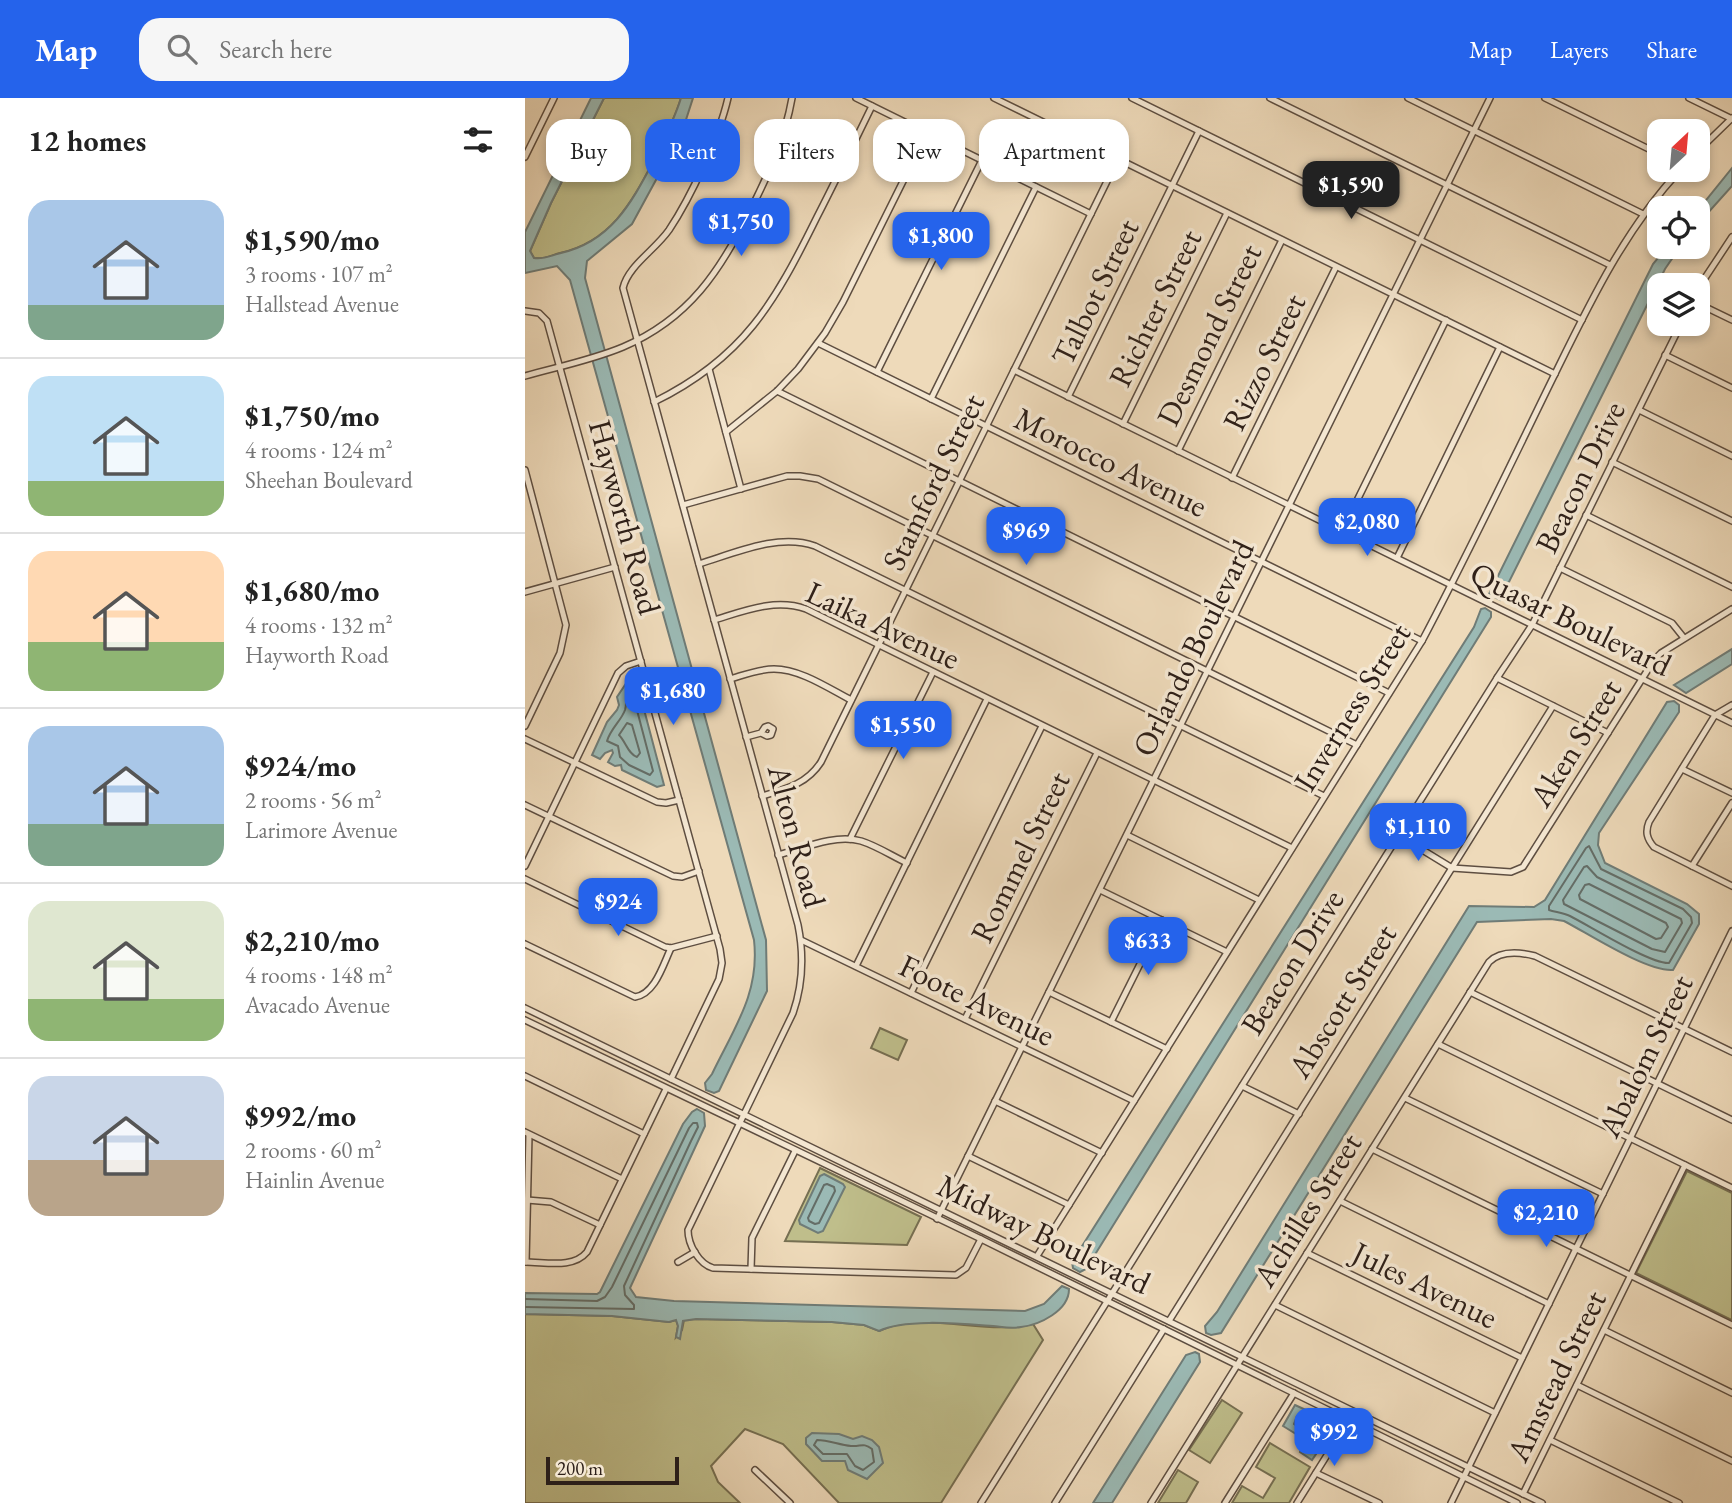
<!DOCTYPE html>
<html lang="en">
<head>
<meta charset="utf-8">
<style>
  body { margin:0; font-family:"EB Garamond",serif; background:#f6f6f6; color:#222; height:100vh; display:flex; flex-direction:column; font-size:26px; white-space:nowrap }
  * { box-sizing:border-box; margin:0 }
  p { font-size:23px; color:#767676 }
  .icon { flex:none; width:38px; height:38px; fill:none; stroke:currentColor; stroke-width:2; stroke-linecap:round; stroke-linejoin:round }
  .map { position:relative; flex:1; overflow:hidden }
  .sheet { display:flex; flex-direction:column; background:#fff; width:525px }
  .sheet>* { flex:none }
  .top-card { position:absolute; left:21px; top:21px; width:665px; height:63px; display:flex; gap:14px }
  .needle { width:46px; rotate:26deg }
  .tools { position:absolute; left:1122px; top:21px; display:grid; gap:14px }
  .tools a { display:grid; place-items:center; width:63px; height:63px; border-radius:14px; background:#fff; box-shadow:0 4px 10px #0003; font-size:35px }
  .scale { position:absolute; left:21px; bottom:18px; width:133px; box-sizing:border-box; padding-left:7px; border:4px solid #2e2019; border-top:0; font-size:19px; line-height:24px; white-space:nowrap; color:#2e2019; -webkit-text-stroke:5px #f4e7d2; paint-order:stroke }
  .price { position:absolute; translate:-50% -60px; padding:0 16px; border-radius:14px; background:#2563eb; color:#fff; font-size:23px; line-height:46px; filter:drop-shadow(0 2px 4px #0008) }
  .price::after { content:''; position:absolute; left:50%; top:42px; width:21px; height:16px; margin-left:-10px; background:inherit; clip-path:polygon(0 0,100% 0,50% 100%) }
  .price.selected { background:#222; color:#fff }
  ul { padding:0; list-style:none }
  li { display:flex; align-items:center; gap:21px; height:175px; padding:0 28px }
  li+li { border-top:2px solid #e0e0e0 }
  li span { display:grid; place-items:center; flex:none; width:196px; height:140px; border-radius:21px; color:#555 }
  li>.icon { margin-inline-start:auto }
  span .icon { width:84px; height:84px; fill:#fffc; stroke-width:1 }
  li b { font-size:30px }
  h2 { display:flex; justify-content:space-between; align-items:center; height:84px; padding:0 28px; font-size:30px }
  .chip { padding:0 24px; border-radius:21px; background:#fff; box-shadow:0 4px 10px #0003; font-size:24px; line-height:63px }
  .chip.selected { background:#2563eb; color:#fff }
  header { display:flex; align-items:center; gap:42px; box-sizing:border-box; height:98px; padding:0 35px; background:#2563eb; color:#fff }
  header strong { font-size:33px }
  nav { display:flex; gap:38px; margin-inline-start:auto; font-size:24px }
  .search { width:490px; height:63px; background:#f6f6f6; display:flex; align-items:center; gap:18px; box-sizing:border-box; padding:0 24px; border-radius:21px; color:#767676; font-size:26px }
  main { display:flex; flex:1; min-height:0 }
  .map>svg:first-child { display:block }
</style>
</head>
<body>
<header>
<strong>Map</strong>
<div class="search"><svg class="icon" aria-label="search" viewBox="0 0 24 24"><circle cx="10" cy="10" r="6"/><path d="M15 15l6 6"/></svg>Search here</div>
<nav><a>Map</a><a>Layers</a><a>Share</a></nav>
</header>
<main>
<section class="sheet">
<h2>12 homes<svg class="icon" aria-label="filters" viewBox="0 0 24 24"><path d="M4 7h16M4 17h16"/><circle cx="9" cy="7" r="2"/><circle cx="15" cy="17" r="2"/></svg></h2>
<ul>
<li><span style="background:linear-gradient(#a9c7e8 75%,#7fa58c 0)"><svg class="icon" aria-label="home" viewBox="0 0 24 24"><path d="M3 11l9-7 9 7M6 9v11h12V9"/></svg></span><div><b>$1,590/mo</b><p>3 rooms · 107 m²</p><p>Hallstead Avenue</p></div></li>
<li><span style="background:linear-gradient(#bfe0f5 75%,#8fb573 0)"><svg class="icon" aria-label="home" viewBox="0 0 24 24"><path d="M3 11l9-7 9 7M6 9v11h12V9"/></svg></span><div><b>$1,750/mo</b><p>4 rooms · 124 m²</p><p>Sheehan Boulevard</p></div></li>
<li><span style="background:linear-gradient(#ffd9b3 65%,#8fb573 0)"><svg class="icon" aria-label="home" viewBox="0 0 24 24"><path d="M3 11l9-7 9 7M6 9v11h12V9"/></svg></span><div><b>$1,680/mo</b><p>4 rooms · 132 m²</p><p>Hayworth Road</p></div></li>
<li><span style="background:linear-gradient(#a9c7e8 70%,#7fa58c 0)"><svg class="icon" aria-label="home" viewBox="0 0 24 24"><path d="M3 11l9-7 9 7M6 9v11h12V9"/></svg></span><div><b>$924/mo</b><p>2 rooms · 56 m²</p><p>Larimore Avenue</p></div></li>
<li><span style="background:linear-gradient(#dfe7d0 70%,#8fb573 0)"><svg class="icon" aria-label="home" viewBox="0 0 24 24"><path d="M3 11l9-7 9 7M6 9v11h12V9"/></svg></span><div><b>$2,210/mo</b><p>4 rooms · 148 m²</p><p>Avacado Avenue</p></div></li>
<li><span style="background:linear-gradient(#c9d6e8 60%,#b9a48a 0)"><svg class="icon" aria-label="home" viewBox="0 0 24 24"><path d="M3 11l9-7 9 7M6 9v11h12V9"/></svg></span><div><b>$992/mo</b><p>2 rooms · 60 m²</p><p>Hainlin Avenue</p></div></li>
</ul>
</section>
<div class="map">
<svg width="1207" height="1405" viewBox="0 0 1207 1405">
  <rect width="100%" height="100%" fill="#eedaba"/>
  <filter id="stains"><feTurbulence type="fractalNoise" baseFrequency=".00286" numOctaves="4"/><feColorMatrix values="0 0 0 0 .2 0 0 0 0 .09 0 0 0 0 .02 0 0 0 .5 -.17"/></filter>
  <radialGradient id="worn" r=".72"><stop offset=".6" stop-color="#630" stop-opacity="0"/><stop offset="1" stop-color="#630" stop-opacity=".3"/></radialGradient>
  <!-- green -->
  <g fill="#bfbe8b" stroke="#766f52" stroke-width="2">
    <path d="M79 0H156C149 23 138 43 128 64 106 106 85 144 35 155 27 157 18 162 9 160L5 153 26 105Z"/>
    <polygon points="355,930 382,942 373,962 346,950"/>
    <polygon points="295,1070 396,1119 382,1147 260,1143"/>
    <polygon points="1162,1073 1207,1095 1207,1222 1111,1175"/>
    <path d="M0 1216 87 1218 144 1224 151 1222 153 1228 151 1239 157 1232 159 1222 171 1221 307 1224 339 1227 354 1233C395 1212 464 1238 508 1226L518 1242 416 1405H314L258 1346 220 1331 186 1368 193 1384 215 1405H0Z"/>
    <polygon points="697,1302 717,1315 685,1365 664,1352"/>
    <polygon points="745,1345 785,1369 764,1405 707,1405 717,1388 738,1400 750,1380 731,1369"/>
    <polygon points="653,1372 673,1384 661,1405 633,1405"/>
  </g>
  <!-- water -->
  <g fill="#9bbab5" stroke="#6f7c77" stroke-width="2">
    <path d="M66 0H79L26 105 5 153 9 160C18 162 27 157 36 155 85 144 106 106 128 64 138 43 149 23 156 0H168L157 34 107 126 62 163 60 180 241 842 242 893 194 993 189 995 181 992 180 985 187 976C209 930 235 895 229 842L45 182 32 168 0 175V134Z"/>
    <polygon points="1207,70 1207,88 1173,126 1173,112"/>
    <polygon points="1142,149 1155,149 1140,171 975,502 964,496 1128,166"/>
    <polygon points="960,510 966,514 966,519 561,1171 555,1174 548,1170 547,1164 949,529 956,511"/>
    <polygon points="1207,551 1207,566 1161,595 1149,587"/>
    <polygon points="104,581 112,585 139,687 132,689 97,672 96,667 90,668 83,664 88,655 87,652 80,655 75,661 67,657 82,624 92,612 94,607 92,599"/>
    <path d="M1149 603 1154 607V614L1074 735 1073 747 1080 765 1162 806 1174 816V826L1148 872C1122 874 1064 836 1039 823L1026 821 952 824 696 1235 686 1237 681 1235 680 1228 692 1214 944 808 1009 809 1020 802 1142 604Z"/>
    <path d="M172 1011 179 1015 180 1028 105 1190 111 1199 149 1203 500 1213 519 1206 537 1188 544 1191C544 1213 514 1227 496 1229 486 1231 478 1229 468 1228 440 1226 379 1220 354 1233L339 1227 307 1224 171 1221 158 1223 155 1241 151 1239 153 1228 151 1222 144 1224 87 1218 0 1216V1195L72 1196 75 1194 158 1026 167 1014Z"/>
    <polygon points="299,1076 318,1086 320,1089 298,1133 293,1135 275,1126 274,1122 295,1078"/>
    <polygon points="670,1254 674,1256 675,1264 587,1405 568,1405 661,1257"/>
    <polygon points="770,1307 809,1325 810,1328 787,1362 775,1354 779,1341 758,1328"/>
    <polygon points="287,1335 314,1336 328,1341 337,1338 347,1342 354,1349 358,1365 342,1381 323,1372 320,1363 297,1363 281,1346 281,1340"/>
  </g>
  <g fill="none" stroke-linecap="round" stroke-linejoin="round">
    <!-- shore -->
    <g stroke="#646d67" stroke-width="2">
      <path d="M103 595 108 597 128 673 125 677 104 667 95 659 93 648 82 643C86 630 96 623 100 612 102 605 100 601 103 595Z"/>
      <path d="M102 625 107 627 115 655 112 659C103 656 101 644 94 637Z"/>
      <path d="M1064 748 1076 771 1158 811 1166 819 1167 825 1144 865C1125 866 1065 828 1045 818 1038 815 1030 814 1024 812V808L1061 750Z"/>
      <polygon points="1062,768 1072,779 1156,821 1157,825 1140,854 1127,851 1039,806 1038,802 1059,769"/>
      <polygon points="1064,786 1141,825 1143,829 1136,840 1131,841 1055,801 1054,797 1060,787"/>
      <polygon points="302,1086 309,1089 310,1093 294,1125 290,1126 284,1123 283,1120 299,1087"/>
      <polyline points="0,1201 72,1203 80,1199 87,1189 164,1030 168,1025 172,1025 173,1029 166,1043 99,1188 100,1197 109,1207 109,1211 0,1209"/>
      <polygon points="775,1316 799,1329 792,1343 788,1343 783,1336 769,1326 772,1318"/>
      <path d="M292 1342C304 1342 314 1347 326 1348 336 1349 338 1344 347 1351L349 1364 338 1372 330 1368 322 1356H298L289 1347Z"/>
    </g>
    <!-- minor casing -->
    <g stroke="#5e4e41" stroke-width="8">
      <g id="minor">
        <path d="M203 0C194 39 166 99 144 132 130 152 103 168 98 190L273 827C279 857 278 886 268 915L163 1132C163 1147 174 1166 188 1170L431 1177 441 1170 456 1141"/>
        <polyline points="331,0 566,116"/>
        <polyline points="469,0 1030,276"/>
        <polyline points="607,0 1057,222"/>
        <polyline points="745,0 1085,167"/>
        <polyline points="883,0 1118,116"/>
        <polyline points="1020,0 1134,56"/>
        <polyline points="1164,0 1207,21"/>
        <polyline points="1172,54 1207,20"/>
        <polyline points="0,59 29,0"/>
        <polyline points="1172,192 1207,139"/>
        <polyline points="1172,205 1207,222"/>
        <polyline points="0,213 14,215 22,223 195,851 197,865 194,881 146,981"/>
        <polyline points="293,245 897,543"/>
        <polyline points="1140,257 1207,290"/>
        <polyline points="184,271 216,391"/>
        <polyline points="489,272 1207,625"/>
        <polyline points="352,274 457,62"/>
        <path d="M0 278C32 269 67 262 98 249 164 221 196 172 226 111 244 75 260 40 267 0"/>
        <polyline points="252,293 864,595"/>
        <polyline points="543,299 674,33"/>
        <polyline points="406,301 511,89"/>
        <path d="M129 304C219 260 250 204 292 119 311 82 329 45 347 8"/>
        <polyline points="1114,312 1207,358"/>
        <polyline points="598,326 702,115"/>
        <polyline points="201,334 252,293 273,271 300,235 318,204 402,35"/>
        <polyline points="653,353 757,142"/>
        <polyline points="1087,364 1207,423"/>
        <polyline points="0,372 41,527 35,555 0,628"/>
        <polyline points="707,380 811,169"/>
        <polyline points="158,407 262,378 275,378 293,381 832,647"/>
        <polyline points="1061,417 1207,489"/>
        <polyline points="817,433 921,222"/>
        <polyline points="872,460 975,249"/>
        <path d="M174 466C210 455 253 435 290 448L799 698"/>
        <polyline points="1035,470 1147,525 1159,540"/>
        <polyline points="0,494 90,469"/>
        <path d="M189 522C219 513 250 500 281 511L767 750"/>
        <polyline points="972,580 1083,635"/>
        <path d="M205 581C219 577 234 571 249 571 275 571 303 590 326 602"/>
        <path d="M1207 607 1190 617 1124 724C1120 734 1122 741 1129 749L1207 788"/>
        <polyline points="221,639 236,635 242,638 246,637 248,631 243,628 240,629 236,635"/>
        <polyline points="0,641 132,704 141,705 154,702"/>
        <polyline points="1157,671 1207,695"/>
        <path d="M237 698C261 691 282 686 296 664L593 61"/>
        <polyline points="0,707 148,778 157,779 174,773"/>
        <polyline points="602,737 734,802"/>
        <polyline points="873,737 927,770 986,774 998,769 1129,562 1136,555 1207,511"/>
        <polyline points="325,741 408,574"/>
        <path d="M253 757C279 750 309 736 336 743 352 748 367 758 382 765"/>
        <polyline points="0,768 93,575 101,568 116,563"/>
        <polyline points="1167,768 1207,705"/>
        <polyline points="0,781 140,849 146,850 192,838"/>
        <polyline points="575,792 702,854"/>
        <polyline points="276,842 609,1003"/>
        <path d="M0 846 110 899C130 896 138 867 146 850"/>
        <polyline points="331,868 462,601"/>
        <polyline points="524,894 642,951"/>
        <polyline points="945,894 1207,1022"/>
        <polyline points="386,895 517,628"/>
        <polyline points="0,910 1017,1405"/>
        <polyline points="440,921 572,655"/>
        <polyline points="0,922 456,1141 992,1405"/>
        <polyline points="586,924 637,822"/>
        <polyline points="913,946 1207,1090"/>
        <polyline points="0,978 119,1036"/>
        <polyline points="717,988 774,1016"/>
        <polyline points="880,1000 1078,1096"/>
        <polyline points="470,1003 577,1055"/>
        <polyline points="0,1034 97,1081"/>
        <polyline points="847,1051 1207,1227"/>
        <polyline points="443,1058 544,1107"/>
        <polyline points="2,1102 26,1104 75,1127"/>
        <polyline points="815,1103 1024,1206"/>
        <polyline points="412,1121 965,0"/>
        <polyline points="782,1155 997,1260"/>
        <path d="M512 1158 897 543C941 460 982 374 1023 290 1061 213 1096 136 1155 72"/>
        <path d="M0 1164C21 1164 48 1171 62 1154L141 991"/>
        <polyline points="1,1164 4,1037"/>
        <polyline points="153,1164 170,1154"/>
        <polyline points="226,1171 227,1140 270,1053"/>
        <polyline points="750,1207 970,1315"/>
        <polyline points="644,1223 1028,608"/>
        <polyline points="1079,1232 1207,1295"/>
        <polyline points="1052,1287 1207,1363"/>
        <polyline points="1025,1342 1154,1405"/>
        <polyline points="230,1372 265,1405"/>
        <polyline points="791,1375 854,1405"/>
        <polyline points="998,1396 1160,1067"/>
        <polyline points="456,1405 972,580 1007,527 1156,226"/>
        <polyline points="530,1405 639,1231"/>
        <path d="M626 1405 964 864C976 852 994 854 1010 858L1207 954"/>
        <polyline points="700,1405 769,1295"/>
        <polyline points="772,1405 824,1322"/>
        <polyline points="926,1405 1207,833"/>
      </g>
    </g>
    <!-- minor -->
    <use href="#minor" stroke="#f4e7d2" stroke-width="5"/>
  </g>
  <g text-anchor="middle" stroke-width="7" stroke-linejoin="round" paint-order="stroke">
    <!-- street labels -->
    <g font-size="32" fill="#2e2019" stroke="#f4e7d2">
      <text transform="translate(570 194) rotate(-64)" y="11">Talbot Street</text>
      <text transform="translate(630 210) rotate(-64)" y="11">Richter Street</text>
      <text transform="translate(684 237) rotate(-64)" y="11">Desmond Street</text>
      <text transform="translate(739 264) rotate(-64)" y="11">Rizzo Street</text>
      <text transform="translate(586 364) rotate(26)" y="11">Morocco Avenue</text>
      <text transform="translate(1055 379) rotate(-64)" y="11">Beacon Drive</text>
      <text transform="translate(408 384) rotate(-64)" y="11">Stamford Street</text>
      <text transform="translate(100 419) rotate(75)" y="11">Hayworth Road</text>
      <text transform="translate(1046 521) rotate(26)" y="11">Quasar Boulevard</text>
      <text transform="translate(358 527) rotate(25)" y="11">Laika Avenue</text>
      <text transform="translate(668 550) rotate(-64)" y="11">Orlando Boulevard</text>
      <text transform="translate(827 609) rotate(-58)" y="11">Inverness Street</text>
      <text transform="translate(1050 645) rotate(-58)" y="11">Aken Street</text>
      <text transform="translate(272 738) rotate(75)" y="11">Alton Road</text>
      <text transform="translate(495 759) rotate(-64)" y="11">Rommel Street</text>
      <text transform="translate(767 864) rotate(-58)" y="11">Beacon Drive</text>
      <text transform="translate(452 902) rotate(26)" y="11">Foote Avenue</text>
      <text transform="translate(817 903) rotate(-58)" y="11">Abscott Street</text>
      <text transform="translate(1120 958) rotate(-64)" y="11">Abalom Street</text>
      <text transform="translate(782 1112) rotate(-58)" y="11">Achilles Street</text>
      <text transform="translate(519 1136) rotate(26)" y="11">Midway Boulevard</text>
      <text transform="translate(900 1187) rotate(26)" y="11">Jules Avenue</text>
      <text transform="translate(1031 1278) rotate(-64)" y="11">Amstead Street</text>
    </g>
  </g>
  <rect width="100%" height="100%" filter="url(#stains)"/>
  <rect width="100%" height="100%" fill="url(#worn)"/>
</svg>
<div class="tools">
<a><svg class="needle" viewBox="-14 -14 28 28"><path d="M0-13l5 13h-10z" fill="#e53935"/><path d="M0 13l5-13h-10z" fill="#767676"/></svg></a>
<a><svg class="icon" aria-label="locate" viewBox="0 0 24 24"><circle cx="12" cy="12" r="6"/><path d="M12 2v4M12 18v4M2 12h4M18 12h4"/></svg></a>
<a><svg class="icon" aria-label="layers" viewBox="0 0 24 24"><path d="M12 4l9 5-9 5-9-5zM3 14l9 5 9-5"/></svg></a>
</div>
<div class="scale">200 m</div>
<b class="price selected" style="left:826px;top:123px">$1,590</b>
<b class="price" style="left:216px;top:160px">$1,750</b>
<b class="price" style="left:416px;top:174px">$1,800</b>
<b class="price" style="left:842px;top:460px">$2,080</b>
<b class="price" style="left:501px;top:469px">$969</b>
<b class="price" style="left:148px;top:629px">$1,680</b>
<b class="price" style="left:378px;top:663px">$1,550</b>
<b class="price" style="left:893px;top:765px">$1,110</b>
<b class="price" style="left:93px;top:840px">$924</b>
<b class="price" style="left:623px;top:879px">$633</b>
<b class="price" style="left:1021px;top:1151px">$2,210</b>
<b class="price" style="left:809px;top:1370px">$992</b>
<div class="top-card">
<a class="chip">Buy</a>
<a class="chip selected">Rent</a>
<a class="chip">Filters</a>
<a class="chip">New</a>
<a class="chip">Apartment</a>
</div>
</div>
</main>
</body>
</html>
